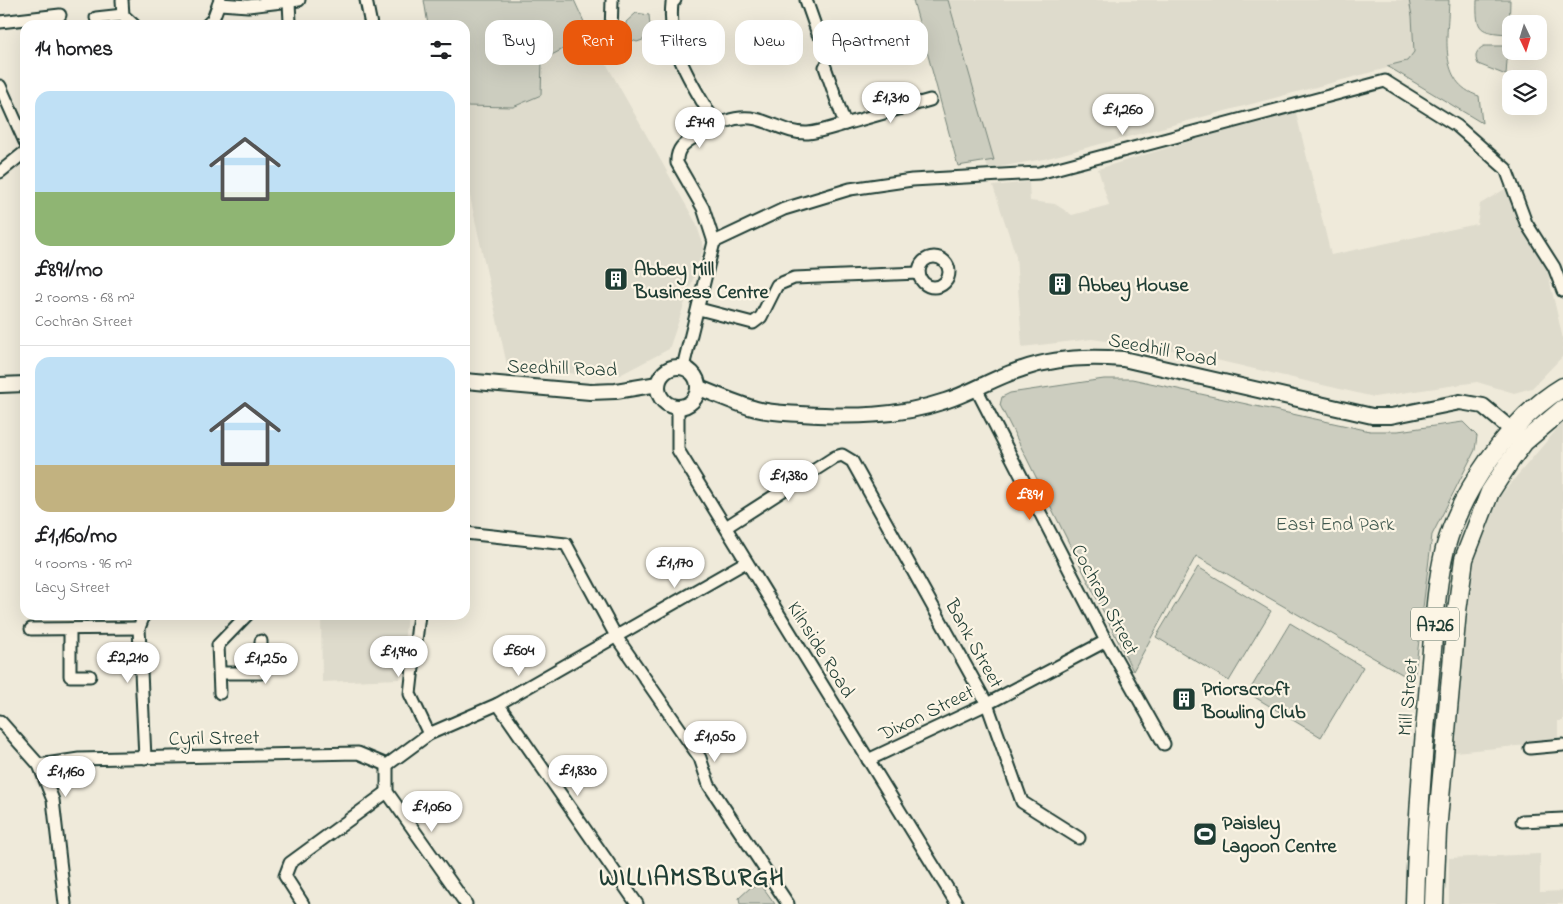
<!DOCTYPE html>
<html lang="en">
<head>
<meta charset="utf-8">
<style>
  body { margin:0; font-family:"Indie Flower",sans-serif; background:#f2f2f2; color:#202124; height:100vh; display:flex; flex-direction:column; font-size:19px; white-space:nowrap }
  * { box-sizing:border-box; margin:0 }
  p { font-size:16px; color:#757577 }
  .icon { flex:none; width:28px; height:28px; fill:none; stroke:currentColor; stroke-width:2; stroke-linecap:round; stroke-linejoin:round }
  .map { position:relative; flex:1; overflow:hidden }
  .side { position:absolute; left:20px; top:20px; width:450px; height:600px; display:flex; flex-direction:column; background:#fff; border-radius:15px; box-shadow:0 5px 20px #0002 }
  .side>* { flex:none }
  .banner { position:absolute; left:485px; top:20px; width:475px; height:45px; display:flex; gap:10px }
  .needle { width:32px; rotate:176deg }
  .buttons { position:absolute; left:1502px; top:15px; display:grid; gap:10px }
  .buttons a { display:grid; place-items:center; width:45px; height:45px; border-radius:10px; background:#fff; box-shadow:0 5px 20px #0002; font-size:25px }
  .price { position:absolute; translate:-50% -42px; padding:0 11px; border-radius:18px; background:#fff; color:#222; font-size:16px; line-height:32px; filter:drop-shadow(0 1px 2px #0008) }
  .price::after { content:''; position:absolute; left:50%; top:30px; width:15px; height:11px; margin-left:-8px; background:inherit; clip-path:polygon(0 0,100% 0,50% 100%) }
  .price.selected { background:#ea580c; color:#fff }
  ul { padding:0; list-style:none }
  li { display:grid; align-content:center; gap:10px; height:265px; padding:0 15px }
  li+li { border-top:1px solid #e0e0e0 }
  li span { display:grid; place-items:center; height:155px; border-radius:15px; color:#555 }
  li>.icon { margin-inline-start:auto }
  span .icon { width:90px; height:90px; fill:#fffc; stroke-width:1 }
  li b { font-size:21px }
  h2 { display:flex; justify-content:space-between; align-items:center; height:60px; padding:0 15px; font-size:21px }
  .pill { padding:0 18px; border-radius:15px; background:#fff; box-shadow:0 5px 20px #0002; font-size:18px; line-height:45px }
  .pill.selected { background:#ea580c; color:#fff }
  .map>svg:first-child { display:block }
</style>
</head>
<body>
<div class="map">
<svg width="1563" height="904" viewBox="0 0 1563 904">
  <rect width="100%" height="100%" fill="#efeada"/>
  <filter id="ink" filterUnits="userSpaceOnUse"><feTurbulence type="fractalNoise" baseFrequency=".02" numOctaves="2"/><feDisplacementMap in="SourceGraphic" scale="10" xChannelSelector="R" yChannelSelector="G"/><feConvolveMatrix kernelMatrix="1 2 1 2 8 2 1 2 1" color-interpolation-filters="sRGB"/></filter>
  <g filter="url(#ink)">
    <!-- built -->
    <g fill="#dedbcc">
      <polygon points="934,0 1411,0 1425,58 1044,159 988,169"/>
      <polygon points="590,35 696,223 704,247 669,349 620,375 576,374 507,365 465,174 465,106 513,107 542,60"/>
      <polygon points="1295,109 1331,255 1477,224 1480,204 1505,189 1546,265 1563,339 1563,356 1532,388 1514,393 1477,382 1374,397 1178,351 1092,339 1022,347 1016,256 993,186 1029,182 1030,201 1055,204 1072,215 1109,205 1098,169"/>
      <polygon points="1563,422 1563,721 1558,721 1558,742 1455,752 1463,652 1475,557 1499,497"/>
      <polygon points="321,615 407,615 400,679 322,682"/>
      <polygon points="1540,854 1540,892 1563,891 1563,904 1449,904 1449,858"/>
    </g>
    <!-- green -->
    <g fill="#cccdbf" stroke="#76857a">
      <polygon points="424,0 574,0 590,35 542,60 541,95 513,107 465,106 465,25 428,25"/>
      <polygon points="913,0 948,0 994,160 958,166"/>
      <path d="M1409 0H1449C1448 35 1437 83 1479 96L1482 123 1387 66 1407 61 1414 52 1412 16Z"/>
      <path d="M1477 0H1510L1509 34C1479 32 1476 31 1477 0Z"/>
      <polygon points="636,13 649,15 651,37 637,42 627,38 626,22"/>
      <path d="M1484 46H1508L1506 75 1478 64C1474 56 1476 50 1484 46Z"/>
      <polygon points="1104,379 1132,379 1370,431 1398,431 1463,422 1477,436 1475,450 1432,535 1414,681 1196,556 1133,671 1000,405 1002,397 1010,393"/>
      <polygon points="1198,567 1271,611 1229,681 1156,637"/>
      <polygon points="1290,623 1363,667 1321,737 1248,693"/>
      <polygon points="762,886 775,904 740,904 739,898 751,887"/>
    </g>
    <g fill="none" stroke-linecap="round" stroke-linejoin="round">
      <!-- minor casing -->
      <g stroke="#1f3d34" stroke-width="15">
        <g id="minor">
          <polyline points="122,0 123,15 134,25"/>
          <polyline points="366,0 371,25"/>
          <path d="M675 0 672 3C667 52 693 84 716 125"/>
          <polyline points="806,0 818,34"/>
          <polyline points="289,2 290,22"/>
          <polyline points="220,4 248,6 299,0"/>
          <polyline points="96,18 123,15"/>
          <polyline points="0,22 60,15"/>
          <polyline points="207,25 213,19 220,0"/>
          <polyline points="611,33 612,0"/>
          <polyline points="0,86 25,142"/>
          <polyline points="845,124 930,100"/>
          <polyline points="0,172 25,152"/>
          <polyline points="714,242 784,209 850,189 912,180 1039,173 1385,81 1457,126 1506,169 1526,223 1554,267 1563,291"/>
          <circle cx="934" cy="272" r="15"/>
          <polyline points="699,309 753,323 761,317 777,285 794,278 919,273"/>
          <path d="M683 367 714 242 703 208 677 163C676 149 684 143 695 137 714 126 733 114 756 119 774 123 789 134 808 133 820 132 834 127 845 124L825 67"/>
          <polyline points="977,390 1106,641 1164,744"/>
          <polyline points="678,407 678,450 957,904"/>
          <polyline points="726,527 835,457 842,455 852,461 987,704 1022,802 1079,838"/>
          <polyline points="465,533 566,544 617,638 700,758 709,785 788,904"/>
          <polyline points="144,615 139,628 145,758"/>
          <polyline points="419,615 410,694 429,734"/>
          <polyline points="31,629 139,628"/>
          <polyline points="70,629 70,676 90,676"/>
          <polyline points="220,673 261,673 261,641"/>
          <polyline points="220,693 218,645 247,615"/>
          <polyline points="498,704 637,904"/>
          <polyline points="0,721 39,765 53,800 65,904"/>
          <polyline points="1530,748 1563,745"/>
          <polyline points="868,760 987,704 1106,641"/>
          <polyline points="39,765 79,759 358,753 387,765"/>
          <polyline points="387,765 429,734 498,704 746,562"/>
          <polyline points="387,765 387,792 466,904"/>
          <polyline points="1522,821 1563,819"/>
          <polyline points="303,904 285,876 290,863 387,792"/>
        </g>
      </g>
      <!-- tertiary casing -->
      <g stroke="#1f3d34" stroke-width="18">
        <g id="tertiary">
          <circle cx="678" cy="387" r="20"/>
          <polyline points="465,381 590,392 616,391 658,384"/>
          <polyline points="0,385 25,384"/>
          <path d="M699 388C718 395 737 404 756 409 771 413 787 413 801 414 850 417 898 417 945 401 971 393 995 377 1022 369 1055 357 1089 356 1123 359L1372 416H1391L1460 402 1483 406 1519 436"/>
        </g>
      </g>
      <!-- primary casing -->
      <g stroke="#1f3d34" stroke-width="21">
        <g id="primary">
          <path d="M1415 904C1417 827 1423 750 1430 673 1434 632 1435 589 1445 549 1461 490 1511 418 1563 387"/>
          <polyline points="1434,904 1437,831 1457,611 1464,559 1490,492 1510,461 1524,442 1563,409"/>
        </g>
      </g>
      <!-- minor -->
      <use href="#minor" stroke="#fcf5e5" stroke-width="11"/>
      <!-- tertiary -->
      <use href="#tertiary" stroke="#fcf5e5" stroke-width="14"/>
      <!-- primary -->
      <use href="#primary" stroke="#fcf5e5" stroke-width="18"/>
    </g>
  </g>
  <!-- icons -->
  <defs>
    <g id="building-square" transform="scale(1.25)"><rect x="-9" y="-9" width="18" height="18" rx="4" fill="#1f3d34" stroke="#fcf5e5"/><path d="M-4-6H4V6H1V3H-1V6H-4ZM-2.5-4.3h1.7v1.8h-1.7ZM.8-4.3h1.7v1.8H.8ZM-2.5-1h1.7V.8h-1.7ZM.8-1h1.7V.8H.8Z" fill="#fff"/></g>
    <g id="stadium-square" transform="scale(1.25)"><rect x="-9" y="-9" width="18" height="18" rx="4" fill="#1f3d34" stroke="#fcf5e5"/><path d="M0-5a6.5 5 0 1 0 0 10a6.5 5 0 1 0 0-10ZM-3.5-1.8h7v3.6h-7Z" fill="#fff"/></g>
  </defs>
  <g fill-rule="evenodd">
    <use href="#building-square" x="616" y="279"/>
    <use href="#building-square" x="1060" y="284"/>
    <use href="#building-square" x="1184" y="699"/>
    <use href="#stadium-square" x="1205" y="834"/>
  </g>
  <g text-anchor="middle" stroke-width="4.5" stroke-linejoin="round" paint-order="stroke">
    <!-- shield labels -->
    <rect fill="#fcf5e5" stroke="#617469" stroke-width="1" x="1411" y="607.5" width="48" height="33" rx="4"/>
    <g font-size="19" font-weight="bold" fill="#1f3d34">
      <text x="1435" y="631">A726</text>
    </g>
    <!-- poi labels -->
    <g font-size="20" font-weight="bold" fill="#1f3d34" stroke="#fcf5e5" text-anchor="start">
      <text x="634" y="275">Abbey Mill<tspan x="634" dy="23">Business Centre</tspan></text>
      <text x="1078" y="291">Abbey House</text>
      <text x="1202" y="695">Priorscroft<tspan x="1202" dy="23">Bowling Club</tspan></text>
      <text x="1222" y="829">Paisley<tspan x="1222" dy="23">Lagoon Centre</tspan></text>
    </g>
    <!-- street labels -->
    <g font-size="20" fill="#1f3d34" stroke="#fcf5e5">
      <text transform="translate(1163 349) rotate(11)" y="7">Seedhill Road</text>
      <text transform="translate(562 367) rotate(2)" y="7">Seedhill Road</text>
      <text transform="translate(1106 599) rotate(62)" y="7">Cochran Street</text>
      <text transform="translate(975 643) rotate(61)" y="7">Bank Street</text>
      <text transform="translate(822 649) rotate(58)" y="7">Kilnside Road</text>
      <text transform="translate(1407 697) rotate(-85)" y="7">Mill Street</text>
      <text transform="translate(926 712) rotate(-26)" y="7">Dixon Street</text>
      <text transform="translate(214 737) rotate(-1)" y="7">Cyril Street</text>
    </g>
    <!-- park labels -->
    <g font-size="20" fill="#425a50" stroke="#fcf5e5">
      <text x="1335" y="530">East End Park</text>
    </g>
    <!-- district labels -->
    <g font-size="25" font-weight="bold" letter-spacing="1" fill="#1f3d34" stroke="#fcf5e5">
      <text x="692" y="885">WILLIAMSBURGH</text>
    </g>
  </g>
</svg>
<div class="buttons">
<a><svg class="needle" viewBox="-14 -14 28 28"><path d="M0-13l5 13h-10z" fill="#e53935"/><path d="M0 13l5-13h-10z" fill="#757577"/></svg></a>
<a><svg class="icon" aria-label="layers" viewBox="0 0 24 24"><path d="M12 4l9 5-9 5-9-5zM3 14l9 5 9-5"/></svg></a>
</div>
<b class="price" style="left:891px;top:124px">£1,310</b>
<b class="price" style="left:1123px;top:136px">£1,260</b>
<b class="price" style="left:700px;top:149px">£749</b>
<b class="price" style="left:789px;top:502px">£1,380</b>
<b class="price selected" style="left:1030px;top:521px">£891</b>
<b class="price" style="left:675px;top:589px">£1,170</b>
<b class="price" style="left:519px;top:677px">£604</b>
<b class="price" style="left:399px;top:678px">£1,940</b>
<b class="price" style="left:128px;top:684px">£2,210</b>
<b class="price" style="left:266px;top:685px">£1,250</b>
<b class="price" style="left:715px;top:763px">£1,050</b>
<b class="price" style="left:578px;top:797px">£1,830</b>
<b class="price" style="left:66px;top:798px">£1,160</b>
<b class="price" style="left:432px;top:833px">£1,060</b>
<div class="banner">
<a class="pill">Buy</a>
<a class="pill selected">Rent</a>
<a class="pill">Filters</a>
<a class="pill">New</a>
<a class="pill">Apartment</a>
</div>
<section class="side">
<h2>14 homes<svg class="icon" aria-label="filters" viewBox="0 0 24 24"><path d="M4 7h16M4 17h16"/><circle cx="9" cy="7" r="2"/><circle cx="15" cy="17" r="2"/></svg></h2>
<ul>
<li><span style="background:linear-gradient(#bfe0f5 65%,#8fb573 0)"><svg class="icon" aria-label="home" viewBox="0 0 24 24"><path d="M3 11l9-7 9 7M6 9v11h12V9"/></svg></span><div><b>£891/mo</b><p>2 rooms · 68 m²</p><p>Cochran Street</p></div></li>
<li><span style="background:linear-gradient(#bfe0f5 70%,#c2b280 0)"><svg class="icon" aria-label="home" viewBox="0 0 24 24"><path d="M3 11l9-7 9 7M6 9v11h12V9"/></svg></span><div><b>£1,160/mo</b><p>4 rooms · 96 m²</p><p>Lacy Street</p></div></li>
</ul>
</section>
</div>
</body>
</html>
